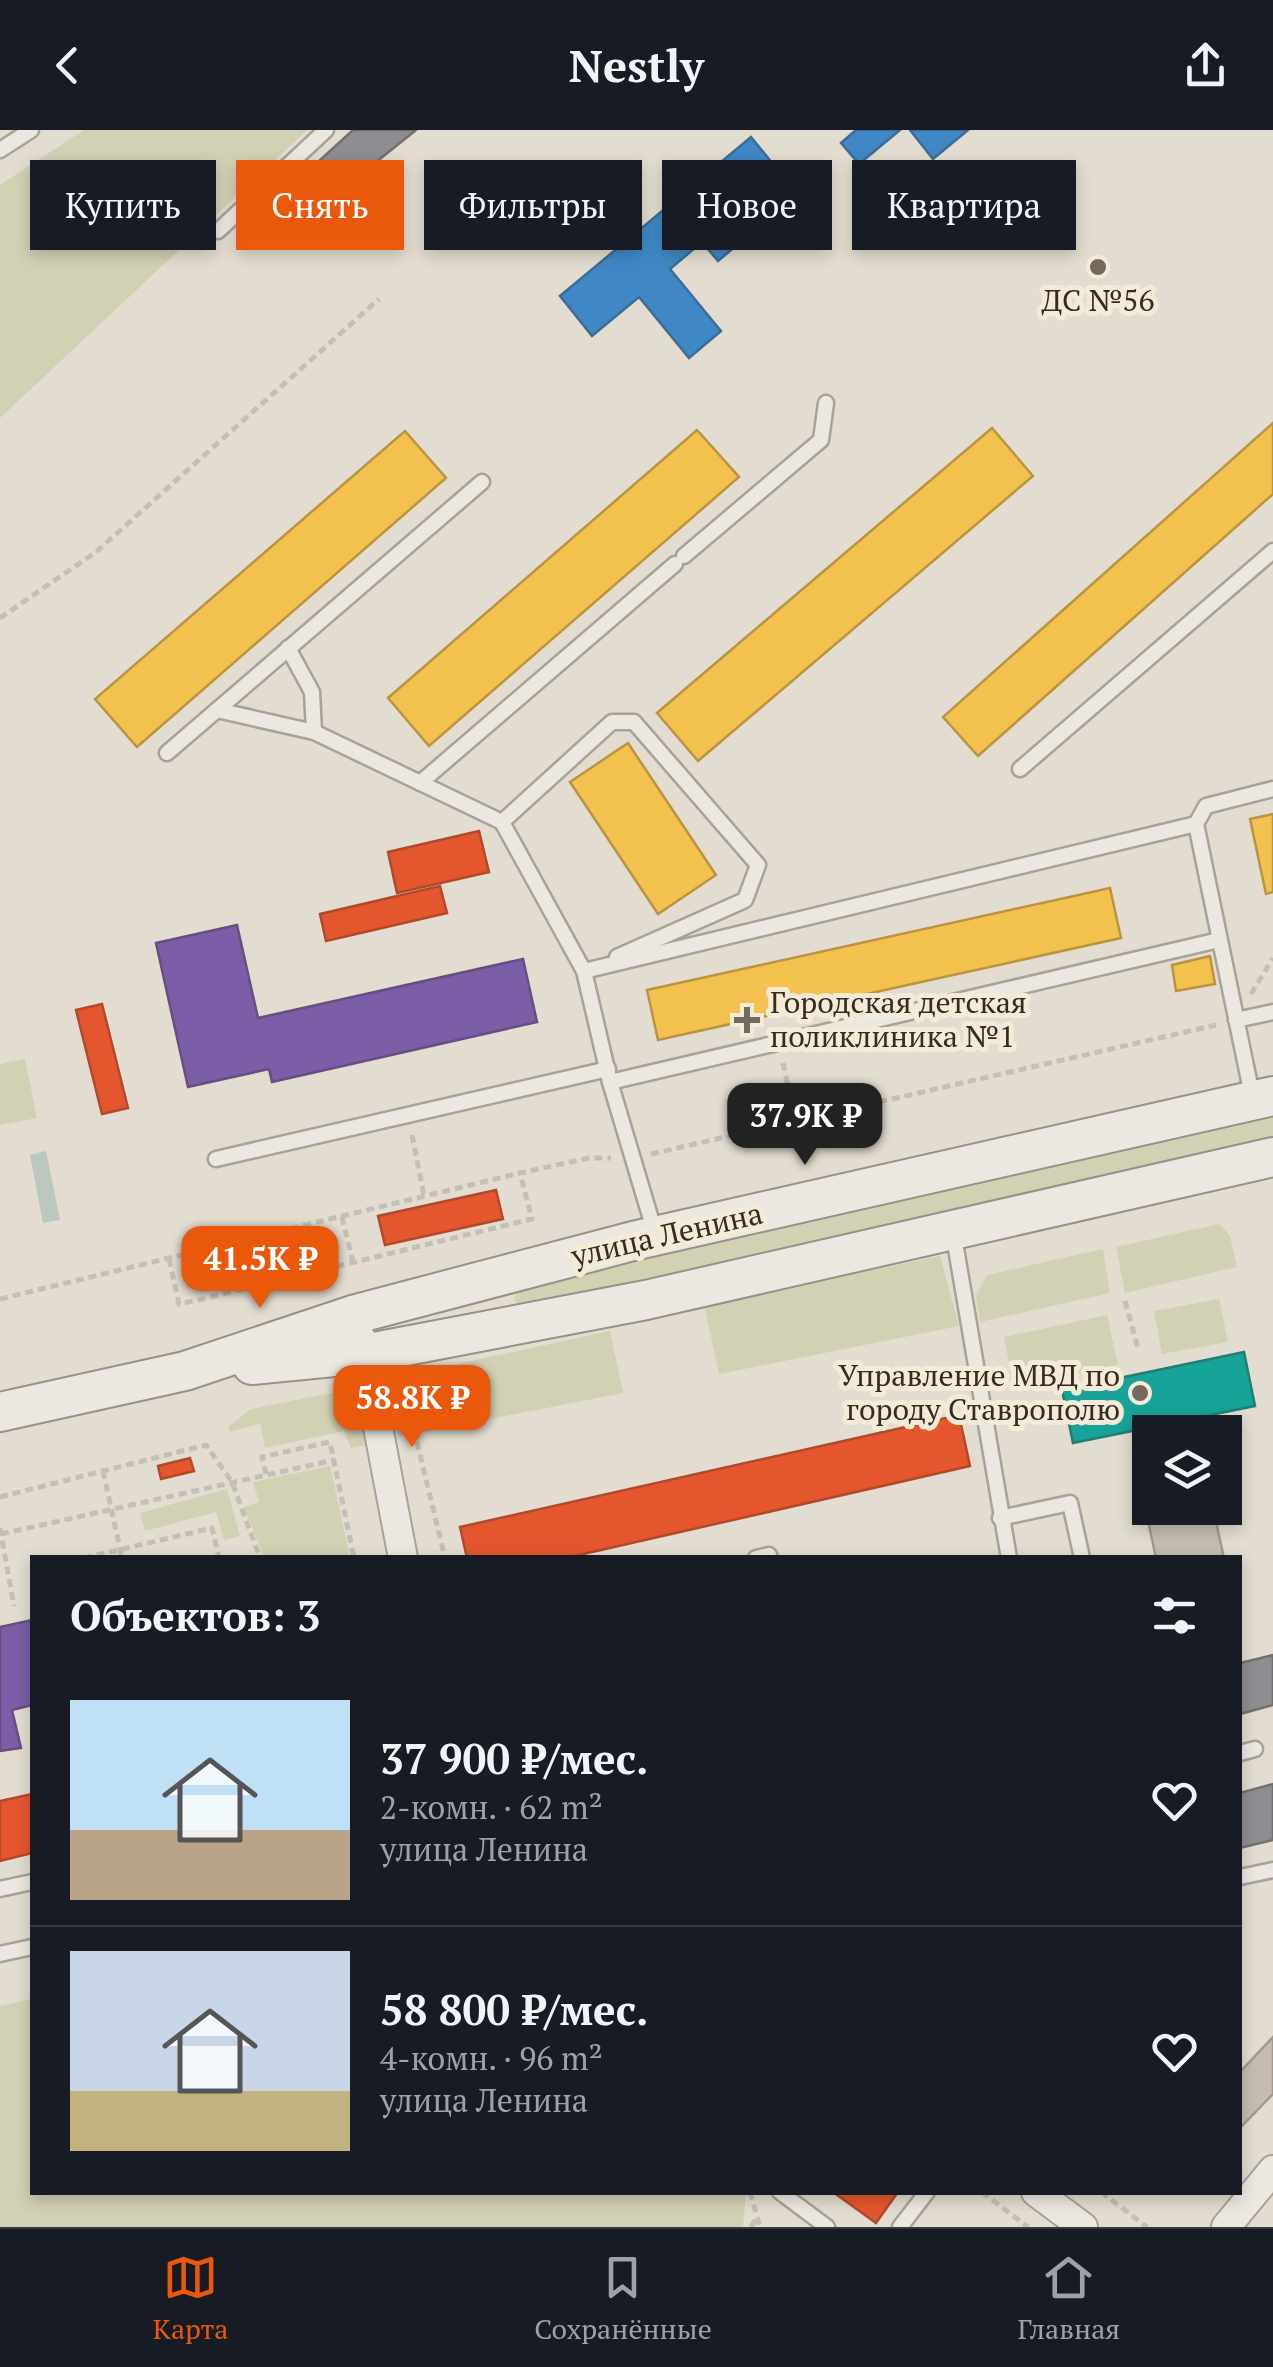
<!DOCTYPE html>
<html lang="ru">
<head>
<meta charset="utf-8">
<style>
  body { margin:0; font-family:"PT Serif",serif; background:#242831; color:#f1f3f6; height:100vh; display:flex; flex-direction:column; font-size:38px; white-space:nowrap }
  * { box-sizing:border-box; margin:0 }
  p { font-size:32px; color:#9ea1a6 }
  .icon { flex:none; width:55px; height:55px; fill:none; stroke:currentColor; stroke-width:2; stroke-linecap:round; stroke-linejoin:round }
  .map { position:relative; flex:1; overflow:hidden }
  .details { position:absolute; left:30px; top:1425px; width:1212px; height:640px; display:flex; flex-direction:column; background:#171b24; border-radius:0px; box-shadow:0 5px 15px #0003 }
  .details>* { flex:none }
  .top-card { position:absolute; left:30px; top:30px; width:1215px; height:90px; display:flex; gap:20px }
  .tools { position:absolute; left:1132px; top:1285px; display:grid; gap:20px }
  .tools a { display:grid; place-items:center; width:110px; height:110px; border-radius:0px; background:#171b24; box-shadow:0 5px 15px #0003; font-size:50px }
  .price { position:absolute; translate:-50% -85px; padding:0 22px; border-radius:20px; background:#ea580c; color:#fff; font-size:32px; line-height:65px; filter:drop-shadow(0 2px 5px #0008) }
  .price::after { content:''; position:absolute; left:50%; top:60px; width:30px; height:22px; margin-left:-15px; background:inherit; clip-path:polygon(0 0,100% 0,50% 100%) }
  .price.on { background:#222; color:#fff }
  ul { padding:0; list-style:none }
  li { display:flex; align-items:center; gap:30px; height:250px; padding:0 40px }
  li+li { border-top:2px solid #363941 }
  li span { display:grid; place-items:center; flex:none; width:280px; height:200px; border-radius:0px; color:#555 }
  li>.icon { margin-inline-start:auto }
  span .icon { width:120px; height:120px; fill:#fffc; stroke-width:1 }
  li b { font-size:42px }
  h2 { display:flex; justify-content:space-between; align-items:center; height:120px; padding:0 40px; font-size:42px }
  .chip { padding:0 35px; border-radius:0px; background:#171b24; box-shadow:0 5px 15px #0003; font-size:35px; line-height:90px }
  .chip.on { background:#ea580c; color:#fff }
  header { display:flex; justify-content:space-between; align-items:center; height:130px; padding:0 40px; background:#171b24; font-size:45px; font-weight:800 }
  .menu { display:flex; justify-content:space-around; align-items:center; height:140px; border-top:2px solid #363941; background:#171b24; font-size:28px; color:#9ea1a6 }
  .menu a { display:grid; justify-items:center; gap:5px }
  .menu .on { color:#ea580c }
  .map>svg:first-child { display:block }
</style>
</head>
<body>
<header><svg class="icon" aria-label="back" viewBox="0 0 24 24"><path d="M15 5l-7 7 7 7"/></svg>Nestly<svg class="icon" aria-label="share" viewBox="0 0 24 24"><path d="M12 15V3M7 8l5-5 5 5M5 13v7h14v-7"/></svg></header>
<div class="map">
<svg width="1273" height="2097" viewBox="0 0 1273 2097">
  <rect width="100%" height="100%" fill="#e3dcd0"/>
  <!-- green -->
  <g fill="#d2d1b4">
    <polygon points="84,0 307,0 0,288 0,55"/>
    <polygon points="25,929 37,988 0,995 0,934"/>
    <polygon points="1273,986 1273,1008 640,1152 519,1175 515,1170 516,1158"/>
    <polygon points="1219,1094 1230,1106 1237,1137 1125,1163 1116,1117"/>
    <polygon points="1103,1119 1110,1163 980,1192 976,1166 987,1145"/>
    <polygon points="940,1126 959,1196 719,1244 704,1175"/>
    <polygon points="1219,1169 1228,1212 1162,1224 1154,1181"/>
    <polygon points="1107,1185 1118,1235 1014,1259 1004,1207"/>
    <path d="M610 1201 623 1263 398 1307C395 1282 390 1262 411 1244Z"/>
    <path d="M331 1263C359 1271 360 1288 368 1315L351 1318 344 1301 265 1318 260 1294 229 1302V1296L251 1279Z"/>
    <polygon points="330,1336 350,1427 264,1427 244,1377 259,1372 253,1352"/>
    <polygon points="227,1359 240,1406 224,1410 216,1382 145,1401 140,1383"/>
    <polygon points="32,1869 32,2062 746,2063 743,2097 0,2097 0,1876"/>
  </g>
  <!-- water -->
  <polygon fill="#bac8bf" points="46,1021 60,1090 43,1093 30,1025"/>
  <!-- homes -->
  <g fill="#f2c14e" stroke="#ba9440" stroke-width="2.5">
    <polygon points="1273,293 1273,364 978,626 943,587"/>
    <polygon points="992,298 1033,346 698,631 657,583"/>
    <polygon points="697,300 739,347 429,616 388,568"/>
    <polygon points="405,301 446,348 137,617 95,569"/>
    <polygon points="628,613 716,745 658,784 570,652"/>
    <polygon points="1273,684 1273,762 1266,764 1250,689"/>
    <polygon points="1110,758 1121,808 658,910 647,860"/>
    <polygon points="1210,826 1215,854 1176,861 1172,835"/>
  </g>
  <!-- shops -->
  <g fill="#e4572e" stroke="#b04a2a" stroke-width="2.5">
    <polygon points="479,701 489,742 397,763 388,722"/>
    <polygon points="440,756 447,783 326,811 320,784"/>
    <polygon points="102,874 128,978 102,984 76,880"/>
    <polygon points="496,1060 503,1089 385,1115 378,1086"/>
    <polygon points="959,1285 970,1336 566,1428 467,1428 460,1397"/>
    <polygon points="190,1328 194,1341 161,1349 158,1336"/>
    <polygon points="32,1664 32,1723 0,1731 0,1671"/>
    <polygon points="833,2062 898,2062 876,2093"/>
  </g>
  <!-- offices -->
  <g fill="#7b5ea7" stroke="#674f7f" stroke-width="2.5">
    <polygon points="237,795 258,888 523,829 537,892 272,952 269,939 188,957 156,813"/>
    <polygon points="32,1490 32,1575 12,1580 21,1618 0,1621 0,1497"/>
  </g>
  <!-- schools -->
  <g fill="#3f88c5" stroke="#3d6c94" stroke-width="2.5">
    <polygon points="900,0 859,34 841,13 856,0"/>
    <polygon points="910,0 968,0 933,29"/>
    <polygon points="751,7 782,45 740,80 756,99 718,131 702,112 670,139 721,201 689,228 639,167 592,206 560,166"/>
  </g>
  <!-- public -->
  <polygon fill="#17a398" stroke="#217f74" stroke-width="2.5" points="1244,1222 1255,1276 1073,1313 1062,1260"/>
  <!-- industry -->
  <g fill="#8d8d92" stroke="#737070" stroke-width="2.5">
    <polygon points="353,0 416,0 272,116 253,91"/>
    <polygon points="1273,1525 1273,1575 1240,1584 1240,1533"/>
    <polygon points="1273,1654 1273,1710 1240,1718 1240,1663"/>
  </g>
  <!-- building -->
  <g fill="#c6bcb1" stroke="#a3998f" stroke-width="2.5">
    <polygon points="1150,1317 1150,1378 1213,1378 1224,1428 1156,1428 1133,1321"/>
    <polygon points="1273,1907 1273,1964 1240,1998 1240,1942"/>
  </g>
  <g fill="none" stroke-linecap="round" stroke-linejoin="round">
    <!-- lane casing -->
    <g stroke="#a9a298" stroke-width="19">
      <g id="lane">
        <polyline points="0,20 31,0"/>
        <polyline points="218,101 326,0"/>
        <polyline points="684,426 821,310 826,273"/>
        <polyline points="288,518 312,562 314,602"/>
        <polyline points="217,580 314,602 502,692 584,841 610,952 656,1106"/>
        <polyline points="167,623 482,352"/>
        <polyline points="1020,639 1273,421"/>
        <polyline points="420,653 675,434"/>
        <polyline points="502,692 612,592 634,592 758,735 745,770 617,827"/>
        <polyline points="584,841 1196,694"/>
        <polyline points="1236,890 1273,882"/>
        <polyline points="610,952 1219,810"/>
        <polyline points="1253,970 1196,694 1206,676 1273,659"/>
        <polyline points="216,1029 608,939"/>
        <polyline points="953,1101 1009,1428"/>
        <polyline points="1000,1388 1070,1373 1082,1428"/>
        <polyline points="756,1428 769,1425 770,1428"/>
        <polyline points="1240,1623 1255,1619"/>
        <polyline points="1240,1747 1273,1740"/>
        <polyline points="0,1759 32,1752"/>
        <polyline points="0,1824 32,1817"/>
        <polyline points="780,2062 827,2097"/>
        <polyline points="900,2097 927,2062"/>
      </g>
    </g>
    <!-- street casing -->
    <g stroke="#a9a298" stroke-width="32">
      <g id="street">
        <polyline points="361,1208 403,1428"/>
        <polyline points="1036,2062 1083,2097"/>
        <polyline points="1226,2097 1273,2040"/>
      </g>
    </g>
    <!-- secondary casing -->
    <g stroke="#989188" stroke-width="42">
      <g id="secondary">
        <polyline points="252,1235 364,1224 646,1170 1273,1027"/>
        <polyline points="0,1282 185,1241 356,1184 633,1111 1273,966"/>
      </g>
    </g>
    <!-- path -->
    <g stroke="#c4bfb7" stroke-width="5" stroke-dasharray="8 5" stroke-linecap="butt">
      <polyline points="0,488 96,422 379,169"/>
      <polyline points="1251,864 1273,828"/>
      <polyline points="783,933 795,989"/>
      <polyline points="412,1005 424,1066"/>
      <polyline points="651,1024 1216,895"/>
      <polyline points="342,1087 353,1132"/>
      <polyline points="169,1129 179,1174 198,1170 532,1089 520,1043"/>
      <polyline points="0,1169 520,1043 589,1028 611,1028"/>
      <polyline points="1125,1171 1138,1218"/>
      <polyline points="417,1312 445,1428"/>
      <polyline points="103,1341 122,1428"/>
      <polyline points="266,1344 262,1327 330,1312 354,1428"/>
      <polyline points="0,1367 206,1315 232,1352 260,1428"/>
      <polyline points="0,1398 14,1476"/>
      <polyline points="1,1404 334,1330"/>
      <polyline points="84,1428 212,1398 219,1428"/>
      <polyline points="750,2062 760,2097"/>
      <polyline points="982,2062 1028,2097"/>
      <polyline points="1101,2062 1147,2097"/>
      <polyline points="751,2097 757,2087"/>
    </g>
    <!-- lane -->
    <use href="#lane" stroke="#ece8e1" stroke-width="14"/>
    <!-- street -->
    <use href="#street" stroke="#ece8e1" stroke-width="28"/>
    <!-- secondary -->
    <use href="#secondary" stroke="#ece8e1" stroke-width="38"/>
  </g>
  <!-- markers -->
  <g fill="#73695e" stroke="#f3ead7" stroke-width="4">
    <circle cx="1098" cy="137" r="10"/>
    <path d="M742 875h10v10h10v10h-10v10h-10v-10h-10v-10h10z"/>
    <circle cx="1140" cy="1263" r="10"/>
  </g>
  <g text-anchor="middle" stroke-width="10" stroke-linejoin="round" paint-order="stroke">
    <!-- poi labels -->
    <g font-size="30" fill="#372b21" stroke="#f3ead7">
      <text x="1098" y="181">ДС №56</text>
      <text x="770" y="883" text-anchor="start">Городская детская<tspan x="770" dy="34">поликлиника №1</tspan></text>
      <text x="1120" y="1256" text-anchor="end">Управление МВД по<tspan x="1120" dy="34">городу Ставрополю</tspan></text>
    </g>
    <!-- street labels -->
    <g font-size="30" fill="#372b21" stroke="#f3ead7">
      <text transform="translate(667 1105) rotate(-13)" y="10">улица Ленина</text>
    </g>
  </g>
</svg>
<div class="tools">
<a><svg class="icon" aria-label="layers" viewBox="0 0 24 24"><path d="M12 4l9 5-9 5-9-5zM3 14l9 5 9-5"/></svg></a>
</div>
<b class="price on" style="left:805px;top:1038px">37.9K ₽</b>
<b class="price" style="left:260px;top:1181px">41.5K ₽</b>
<b class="price" style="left:412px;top:1320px">58.8K ₽</b>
<div class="top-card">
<a class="chip">Купить</a>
<a class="chip on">Снять</a>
<a class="chip">Фильтры</a>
<a class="chip">Новое</a>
<a class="chip">Квартира</a>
</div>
<section class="details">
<h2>Объектов: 3<svg class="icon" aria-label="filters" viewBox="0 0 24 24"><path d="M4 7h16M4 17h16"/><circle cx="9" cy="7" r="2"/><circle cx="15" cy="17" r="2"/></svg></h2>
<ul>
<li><span style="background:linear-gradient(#bfe0f5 65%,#b9a48a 0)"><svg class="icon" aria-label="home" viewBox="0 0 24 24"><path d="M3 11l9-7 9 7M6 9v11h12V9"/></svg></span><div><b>37 900 ₽/мес.</b><p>2-комн. · 62 m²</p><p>улица Ленина</p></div><svg class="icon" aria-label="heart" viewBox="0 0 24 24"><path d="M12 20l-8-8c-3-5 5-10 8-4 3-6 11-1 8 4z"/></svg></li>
<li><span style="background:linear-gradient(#c9d6e8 70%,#c2b280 0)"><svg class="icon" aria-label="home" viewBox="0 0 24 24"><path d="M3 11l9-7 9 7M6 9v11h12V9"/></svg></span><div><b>58 800 ₽/мес.</b><p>4-комн. · 96 m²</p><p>улица Ленина</p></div><svg class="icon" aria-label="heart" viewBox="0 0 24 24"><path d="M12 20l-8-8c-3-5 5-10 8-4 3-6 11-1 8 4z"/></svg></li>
</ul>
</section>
</div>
<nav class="menu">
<a class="on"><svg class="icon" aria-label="map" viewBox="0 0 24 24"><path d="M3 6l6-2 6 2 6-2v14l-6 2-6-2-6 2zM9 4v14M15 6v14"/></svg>Карта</a>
<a><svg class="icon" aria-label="saved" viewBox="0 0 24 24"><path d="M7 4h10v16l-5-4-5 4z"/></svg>Сохранённые</a>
<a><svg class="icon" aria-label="home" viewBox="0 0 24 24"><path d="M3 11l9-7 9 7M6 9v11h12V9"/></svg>Главная</a>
</nav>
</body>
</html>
